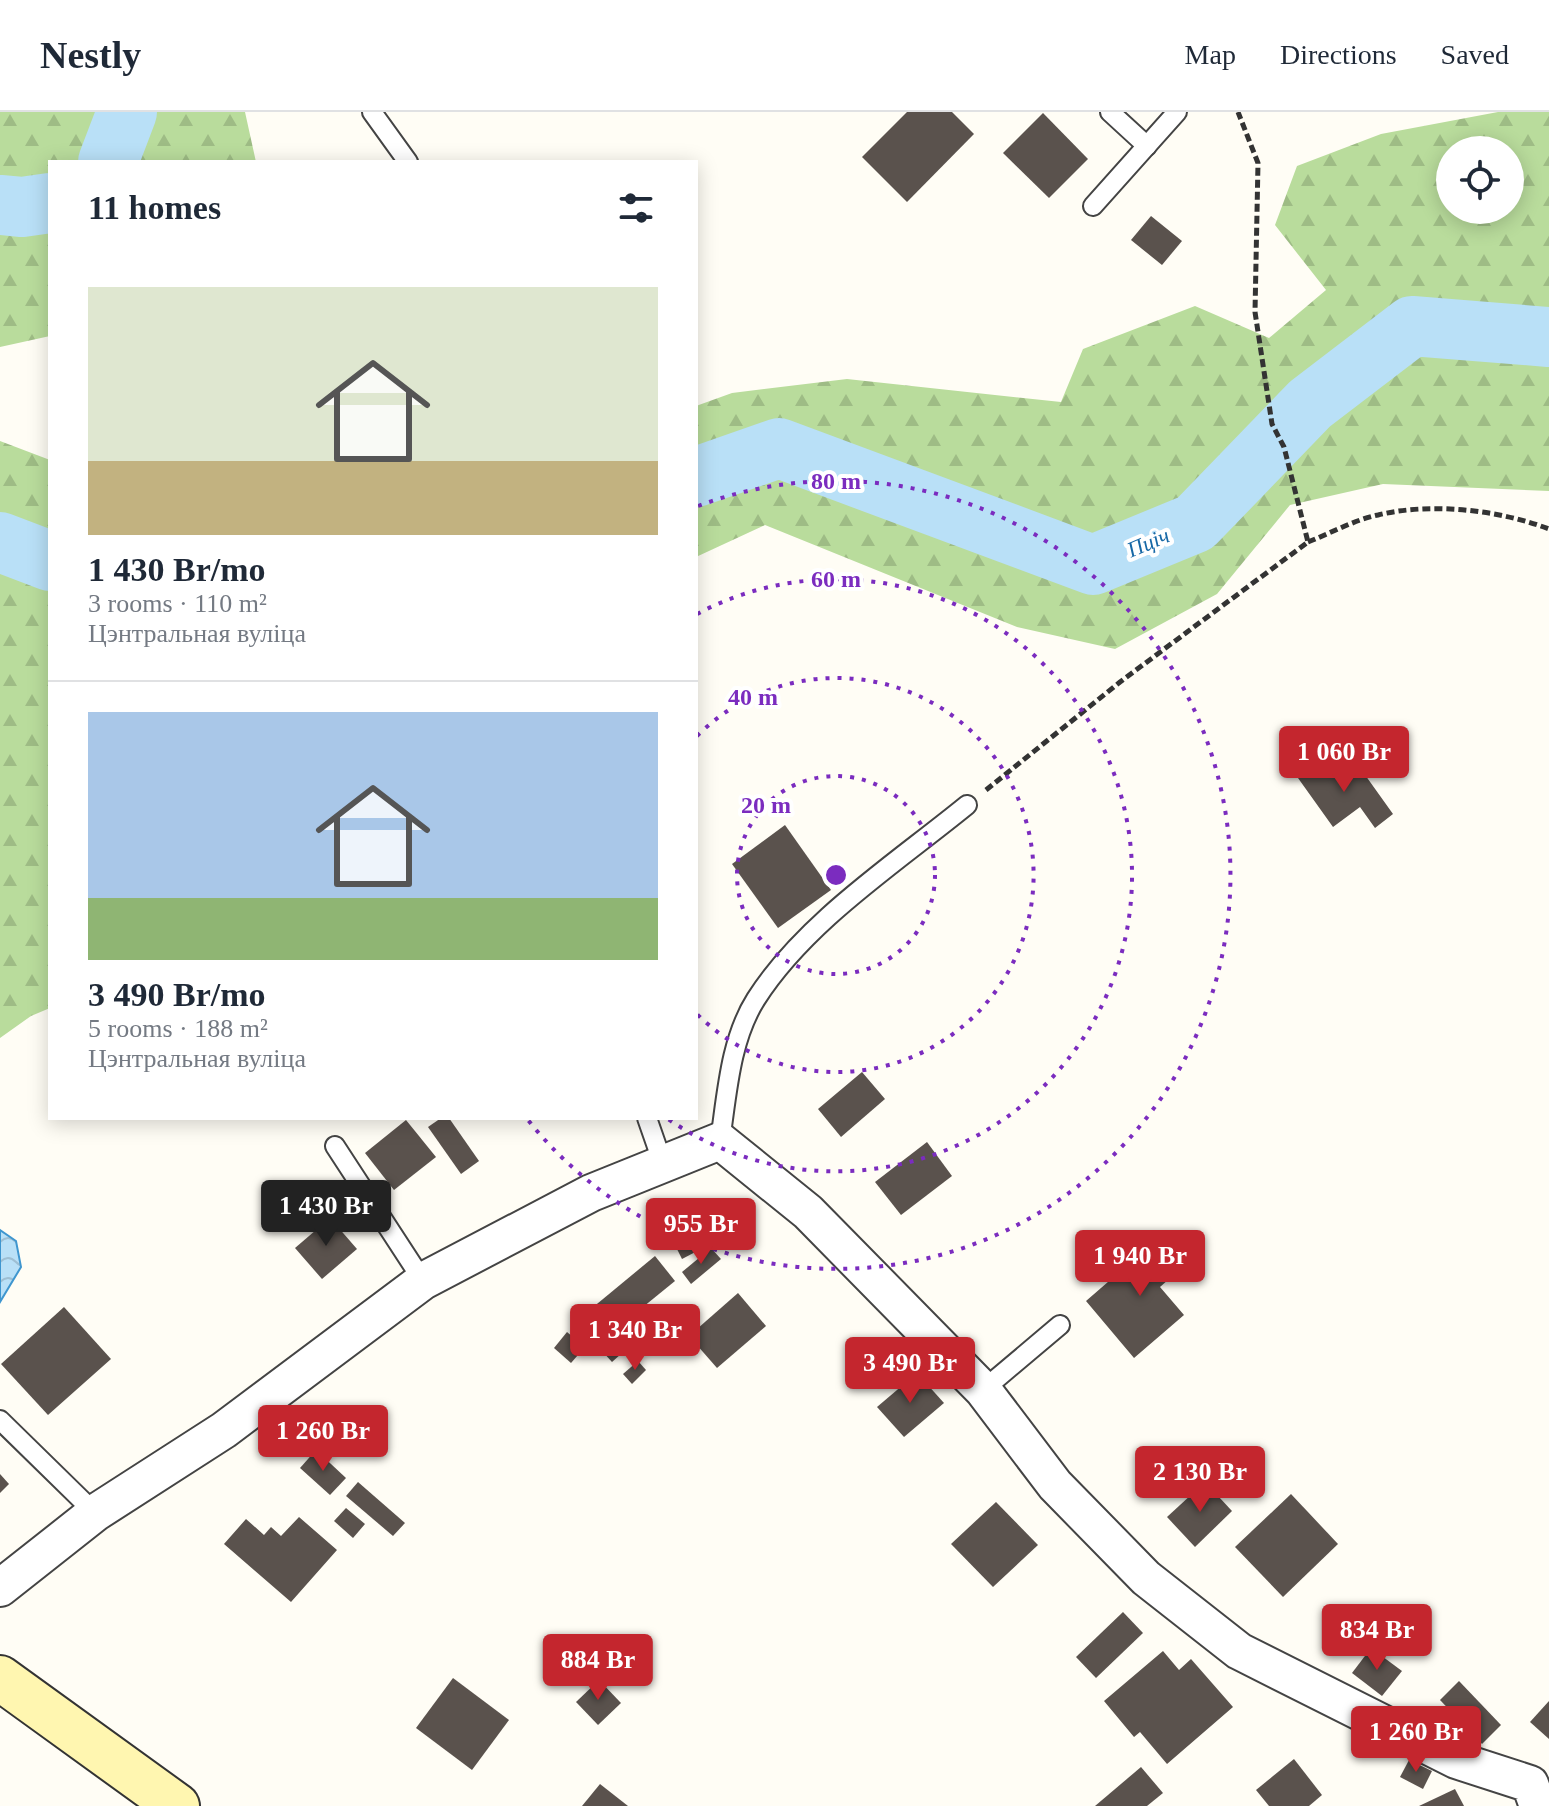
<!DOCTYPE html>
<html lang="en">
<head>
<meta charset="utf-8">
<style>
  body { margin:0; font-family:Georgia,serif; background:#f6f6f7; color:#1f2937; height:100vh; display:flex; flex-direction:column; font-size:30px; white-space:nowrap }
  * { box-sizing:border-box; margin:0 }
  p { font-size:26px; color:#747a83 }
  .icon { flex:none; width:44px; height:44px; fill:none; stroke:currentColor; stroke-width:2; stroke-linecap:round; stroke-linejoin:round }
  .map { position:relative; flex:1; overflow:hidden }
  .sheet { position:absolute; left:48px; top:48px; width:650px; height:960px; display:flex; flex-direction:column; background:#fff; border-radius:0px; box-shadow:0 4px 20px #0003 }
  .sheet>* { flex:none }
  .tools { position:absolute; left:1436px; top:24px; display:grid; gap:16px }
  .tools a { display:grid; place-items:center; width:88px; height:88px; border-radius:50%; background:#fff; box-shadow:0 4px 20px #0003; font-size:40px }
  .price { position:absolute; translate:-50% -68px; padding:0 18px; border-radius:8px; background:#c4262e; color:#fff; font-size:26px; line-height:52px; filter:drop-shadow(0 2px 4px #0008) }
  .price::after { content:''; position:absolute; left:50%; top:48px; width:24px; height:18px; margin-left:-12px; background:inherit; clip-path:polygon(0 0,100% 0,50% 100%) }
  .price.active { background:#222; color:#fff }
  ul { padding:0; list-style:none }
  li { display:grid; align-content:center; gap:16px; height:424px; padding:0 40px }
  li+li { border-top:2px solid #e0e1e3 }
  li span { display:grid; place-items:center; height:248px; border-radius:0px; color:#555 }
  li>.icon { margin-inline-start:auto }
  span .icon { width:144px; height:144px; fill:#fffc; stroke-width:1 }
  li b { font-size:34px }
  h2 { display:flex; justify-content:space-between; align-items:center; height:96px; padding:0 40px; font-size:34px }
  header { display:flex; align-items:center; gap:48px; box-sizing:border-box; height:112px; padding:0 40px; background:#fff; border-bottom:2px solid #e0e1e3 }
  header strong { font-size:38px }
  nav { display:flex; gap:44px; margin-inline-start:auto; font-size:28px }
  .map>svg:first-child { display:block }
</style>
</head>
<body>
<header>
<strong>Nestly</strong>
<nav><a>Map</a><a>Directions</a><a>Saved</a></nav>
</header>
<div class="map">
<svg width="1549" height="1694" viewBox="0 0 1549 1694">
  <defs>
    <pattern id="forest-firs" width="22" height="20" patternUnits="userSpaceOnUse" patternTransform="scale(2)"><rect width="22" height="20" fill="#b9dc9c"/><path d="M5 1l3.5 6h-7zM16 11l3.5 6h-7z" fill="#9ebc85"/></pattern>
    <pattern id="water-waves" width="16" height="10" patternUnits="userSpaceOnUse" patternTransform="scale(2)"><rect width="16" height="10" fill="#b9e0f7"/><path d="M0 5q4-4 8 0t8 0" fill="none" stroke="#9ebfd3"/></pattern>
  </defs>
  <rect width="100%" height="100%" fill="#fffdf5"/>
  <!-- forest -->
  <g fill="url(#forest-firs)" fill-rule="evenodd">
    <polygon points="0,0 245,0 256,50 50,50 50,224 0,235"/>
    <path d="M1498 0H1549V379L1383 372 1290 393 1217 482 1115 537 1017 515 765 413 696 445V294L732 281 847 267 1061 290 1083 237 1195 194 1269 226 1326 178 1275 113 1297 54 1381 22ZM1510 38V98H1450V38Z"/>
    <polygon points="0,329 50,348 50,896 31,904 0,926"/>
  </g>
  <!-- water -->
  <polygon fill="url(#water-waves)" stroke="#3f96cf" stroke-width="2" points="0,1118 16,1129 21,1155 0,1190"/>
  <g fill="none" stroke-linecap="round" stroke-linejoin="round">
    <!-- river -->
    <g stroke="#b9e0f7" stroke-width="60">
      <polyline points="108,50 127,0"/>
      <polyline points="0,93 22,95 50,91"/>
      <polyline points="696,365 779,336 1093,453 1195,411 1310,292 1412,214 1549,225"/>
      <polyline points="0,430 50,449"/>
    </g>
  </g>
  <!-- building -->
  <g fill="#5a524d">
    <polygon points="907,0 952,0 974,22 907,90 862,45"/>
    <polygon points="1043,1 1088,47 1049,86 1003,41"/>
    <polygon points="1151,104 1182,129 1162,153 1131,128"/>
    <polygon points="1326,646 1340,666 1358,653 1393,702 1375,716 1360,695 1333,715 1298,666"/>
    <polygon points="785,713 831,778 778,816 732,752"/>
    <polygon points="862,960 885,987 841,1025 818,997"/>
    <polygon points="441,1006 449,1006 479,1049 461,1062 428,1015"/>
    <polygon points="406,1008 436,1045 394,1078 365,1041"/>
    <polygon points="927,1030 952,1064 901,1103 875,1070"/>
    <polygon points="330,1106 357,1137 322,1167 295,1136"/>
    <polygon points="1161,1124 1186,1152 1160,1175 1184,1203 1134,1246 1086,1189"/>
    <polygon points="697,1125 703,1136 682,1147 676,1135"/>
    <polygon points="711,1136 721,1147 691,1172 682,1160"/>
    <polygon points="655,1144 675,1169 600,1230 580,1206"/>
    <polygon points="738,1181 766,1214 717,1256 689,1224"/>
    <polygon points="64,1195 111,1247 48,1303 1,1252"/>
    <polygon points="631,1214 640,1225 612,1250 602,1239"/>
    <polygon points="567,1220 585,1235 571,1251 554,1236"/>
    <polygon points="638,1249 646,1258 632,1272 623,1262"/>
    <polygon points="917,1261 944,1291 904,1325 877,1295"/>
    <polygon points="316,1338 346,1366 330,1383 300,1356"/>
    <polygon points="0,1362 9,1372 0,1381"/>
    <polygon points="358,1370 405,1411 393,1424 346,1384"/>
    <polygon points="1205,1370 1232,1399 1195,1435 1167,1405"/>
    <polygon points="1291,1382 1338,1432 1283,1485 1235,1435"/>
    <polygon points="996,1390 1038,1433 993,1475 951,1432"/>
    <polygon points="346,1396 365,1412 353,1426 334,1409"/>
    <polygon points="299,1405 337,1438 291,1490 224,1432 246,1407 264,1423 271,1415 281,1424"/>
    <polygon points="1123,1500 1143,1521 1096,1566 1076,1545"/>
    <polygon points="1371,1536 1402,1559 1382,1584 1352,1561"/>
    <polygon points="1163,1539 1179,1558 1191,1547 1233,1595 1167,1652 1140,1620 1134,1625 1104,1589"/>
    <polygon points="453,1566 509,1608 472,1658 416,1616"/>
    <polygon points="599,1568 621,1591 598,1613 576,1590"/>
    <polygon points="1459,1569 1501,1613 1482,1632 1440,1588"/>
    <polygon points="1549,1589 1549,1627 1530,1610"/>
    <polygon points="1294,1647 1322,1683 1309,1694 1269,1694 1256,1678"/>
    <polygon points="1409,1648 1432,1659 1423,1677 1400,1665"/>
    <polygon points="1141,1655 1163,1681 1147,1694 1095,1694"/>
    <polygon points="600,1672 628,1694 582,1694"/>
    <polygon points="1455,1677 1464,1694 1419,1694"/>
  </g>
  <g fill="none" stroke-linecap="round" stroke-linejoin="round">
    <!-- lane casing -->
    <g stroke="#444" stroke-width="22">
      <g id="lane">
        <polyline points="372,0 408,50"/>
        <polyline points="1110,0 1147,34"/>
        <polyline points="1093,94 1177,0"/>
        <polyline points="647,1006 663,1052"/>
        <path d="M720 1029C727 982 730 928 756 887 805 810 896 751 967 693"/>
        <polyline points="335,1034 423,1169"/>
        <polyline points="983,1278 1060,1213"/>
        <polyline points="0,1308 95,1401"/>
      </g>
    </g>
    <!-- street casing -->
    <g stroke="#444" stroke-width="40">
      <polyline id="street" points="0,1476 95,1401 224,1318 423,1169 591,1081 720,1029 808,1100 983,1278 1055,1373 1146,1466 1239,1539 1456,1648 1530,1672 1538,1694"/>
    </g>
    <!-- secondary casing -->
    <g stroke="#333" stroke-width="48">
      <polyline id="secondary" points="0,1566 177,1694"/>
    </g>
    <!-- path -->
    <g stroke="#333" stroke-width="5" stroke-dasharray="8 4" stroke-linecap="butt">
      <path d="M1308 430C1331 421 1354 408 1378 403 1431 390 1499 398 1549 417"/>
      <polyline points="986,678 1120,570 1308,430 1284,335 1272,312 1255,200 1258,51 1238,0"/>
    </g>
    <!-- lane -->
    <use href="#lane" stroke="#fff" stroke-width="18"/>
    <!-- street -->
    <use href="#street" stroke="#fff" stroke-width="36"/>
    <!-- secondary -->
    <use href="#secondary" stroke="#fff6b0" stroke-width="44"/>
  </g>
  <!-- distance rings -->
  <g fill="none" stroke="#7b2cbf" stroke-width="4" stroke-dasharray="4 8">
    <circle cx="836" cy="763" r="99"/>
    <path d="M697 624A197 197 0 1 1 697 902"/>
    <path d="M697 502A296 296 0 1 1 668 1007"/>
    <path d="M698 394A394 394 0 1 1 528 1008"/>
  </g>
  <g text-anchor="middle" stroke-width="8" stroke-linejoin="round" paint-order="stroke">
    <!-- water labels -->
    <g font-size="22" font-style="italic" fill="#1768a6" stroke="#fff">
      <text transform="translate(1148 430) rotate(-23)" y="8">Пціч</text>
    </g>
  </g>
  <circle cx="836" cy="763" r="12" fill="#7b2cbf" stroke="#fff" stroke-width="4"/>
  <g font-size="24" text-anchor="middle" font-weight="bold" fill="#7b2cbf" stroke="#fff" stroke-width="8" stroke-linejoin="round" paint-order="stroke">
    <text x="836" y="377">80 m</text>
    <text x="836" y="475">60 m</text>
    <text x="753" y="593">40 m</text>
    <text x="766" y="701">20 m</text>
  </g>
</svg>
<div class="tools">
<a><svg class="icon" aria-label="locate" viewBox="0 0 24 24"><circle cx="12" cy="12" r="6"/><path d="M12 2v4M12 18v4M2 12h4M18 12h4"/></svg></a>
</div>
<b class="price" style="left:1344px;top:682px">1 060 Br</b>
<b class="price active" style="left:326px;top:1136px">1 430 Br</b>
<b class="price" style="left:701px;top:1154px">955 Br</b>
<b class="price" style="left:1140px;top:1186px">1 940 Br</b>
<b class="price" style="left:635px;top:1260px">1 340 Br</b>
<b class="price" style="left:910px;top:1293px">3 490 Br</b>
<b class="price" style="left:323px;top:1361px">1 260 Br</b>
<b class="price" style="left:1200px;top:1402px">2 130 Br</b>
<b class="price" style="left:1377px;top:1560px">834 Br</b>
<b class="price" style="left:598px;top:1590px">884 Br</b>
<b class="price" style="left:1416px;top:1662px">1 260 Br</b>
<section class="sheet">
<h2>11 homes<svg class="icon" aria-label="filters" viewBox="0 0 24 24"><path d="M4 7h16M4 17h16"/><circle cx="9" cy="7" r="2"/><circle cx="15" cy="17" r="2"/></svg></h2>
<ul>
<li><span style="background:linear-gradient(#dfe7d0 70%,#c2b280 0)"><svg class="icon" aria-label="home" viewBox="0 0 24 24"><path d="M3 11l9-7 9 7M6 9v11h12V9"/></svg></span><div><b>1 430 Br/mo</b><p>3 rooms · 110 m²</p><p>Цэнтральная вуліца</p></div></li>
<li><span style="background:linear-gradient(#a9c7e8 75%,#8fb573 0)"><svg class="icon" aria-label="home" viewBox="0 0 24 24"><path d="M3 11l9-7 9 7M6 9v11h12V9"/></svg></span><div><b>3 490 Br/mo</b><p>5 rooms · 188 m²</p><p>Цэнтральная вуліца</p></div></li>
</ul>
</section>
</div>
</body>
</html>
